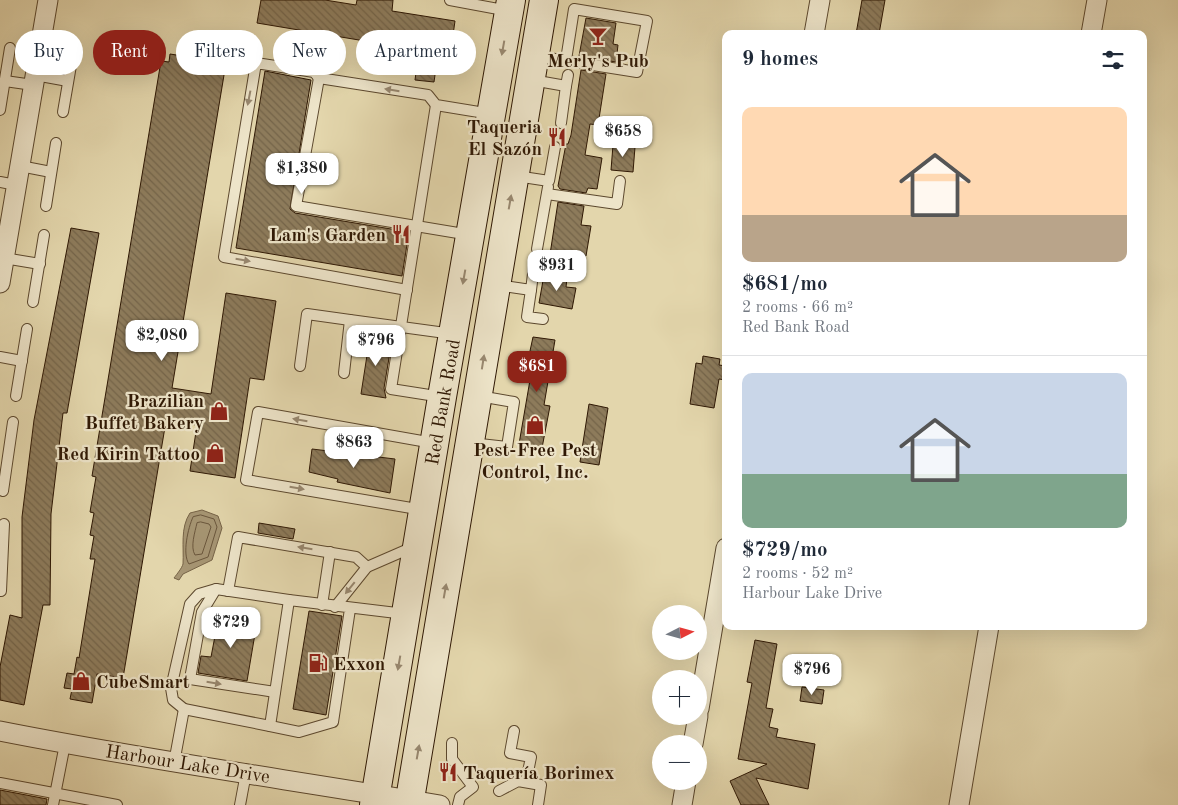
<!DOCTYPE html>
<html lang="en">
<head>
<meta charset="utf-8">
<style>
  body { margin:0; font-family:"Old Standard TT",serif; background:#f2f2f3; color:#1f2937; height:100vh; display:flex; flex-direction:column; font-size:19px; white-space:nowrap }
  * { box-sizing:border-box; margin:0 }
  p { font-size:16px; color:#747a83 }
  .icon { flex:none; width:28px; height:28px; fill:none; stroke:currentColor; stroke-width:2; stroke-linecap:round; stroke-linejoin:round }
  .map { position:relative; flex:1; overflow:hidden }
  .drawer { position:absolute; left:722px; top:30px; width:425px; height:600px; display:flex; flex-direction:column; background:#fff; border-radius:10px; box-shadow:0 5px 20px #0002 }
  .drawer>* { flex:none }
  .guide { position:absolute; left:15px; top:30px; width:475px; height:45px; display:flex; gap:10px }
  .needle { width:32px; rotate:84deg }
  .controls { position:absolute; left:652px; top:605px; display:grid; gap:10px }
  .controls a { display:grid; place-items:center; width:55px; height:55px; border-radius:50%; background:#fff; box-shadow:0 5px 20px #0002; font-size:25px }
  .price { position:absolute; translate:-50% -42px; padding:0 11px; border-radius:10px; background:#fff; color:#222; font-size:16px; line-height:32px; filter:drop-shadow(0 1px 2px #0008) }
  .price::after { content:''; position:absolute; left:50%; top:30px; width:15px; height:11px; margin-left:-8px; background:inherit; clip-path:polygon(0 0,100% 0,50% 100%) }
  .price.selected { background:#8f2418; color:#fff }
  ul { padding:0; list-style:none }
  li { display:grid; align-content:center; gap:10px; height:265px; padding:0 20px }
  li+li { border-top:1px solid #e0e1e3 }
  li span { display:grid; place-items:center; height:155px; border-radius:10px; color:#555 }
  li>.icon { margin-inline-start:auto }
  span .icon { width:90px; height:90px; fill:#fffc; stroke-width:1 }
  li b { font-size:21px }
  h2 { display:flex; justify-content:space-between; align-items:center; height:60px; padding:0 20px; font-size:21px }
  .tag { padding:0 18px; border-radius:22px; background:#fff; box-shadow:0 5px 20px #0002; font-size:18px; line-height:45px }
  .tag.selected { background:#8f2418; color:#fff }
  .map>svg:first-child { display:block }
</style>
</head>
<body>
<div class="map">
<svg width="1178" height="805" viewBox="0 0 1178 805">
  <defs>
    <pattern id="building-back-hatch" width="6" height="6" patternUnits="userSpaceOnUse" patternTransform="scale(1.25)"><rect width="6" height="6" fill="#8d7b5b"/><path d="M-1 5l2 2M0 0l6 6M5-1l2 2" fill="none" stroke="#746449"/></pattern>
  </defs>
  <rect width="100%" height="100%" fill="#e3d6ac"/>
  <filter id="stains"><feTurbulence type="fractalNoise" baseFrequency=".004" numOctaves="4"/><feColorMatrix values="0 0 0 0 .2 0 0 0 0 .09 0 0 0 0 .02 0 0 0 .5 -.17"/></filter>
  <radialGradient id="worn" r=".72"><stop offset=".6" stop-color="#630" stop-opacity="0"/><stop offset="1" stop-color="#630" stop-opacity=".3"/></radialGradient>
  <!-- water -->
  <path fill="#a69573" stroke="#766347" d="M202 510 218 516 222 528 212 560 183 574 179 580 174 578C177 574 182 568 183 564 184 547 180 528 190 513Z"/>
  <g fill="none" stroke-linecap="round" stroke-linejoin="round">
    <!-- shore -->
    <g stroke="#6a563c" stroke-width="1">
      <path d="M201 515 214 519 217 527 208 557 189 564C182 554 188 528 193 517Z"/>
      <path d="M201 522 209 524 211 527 202 554 195 555C190 547 195 532 197 523Z"/>
    </g>
  </g>
  <!-- building -->
  <g fill="url(#building-back-hatch)" stroke="#2f1804">
    <polygon points="261,0 325,0 356,5 357,0 393,0 392,11 455,21 450,56 438,54 434,82 415,80 419,50 257,23"/>
    <polygon points="862,0 885,0 879,34 856,34"/>
    <polygon points="586,18 616,23 613,44 618,45 616,62 579,56"/>
    <polygon points="203,52 220,54 218,61 226,63 172,388 211,394 226,293 276,301 264,380 250,378 235,478 190,471 197,425 166,421 123,678 97,674 92,703 70,699 72,689 64,688 67,673 74,674 77,657 79,658 95,559 90,559 94,536 90,535 94,513 90,512 96,477 92,476 161,61 169,62 170,54 202,59"/>
    <polygon points="581,70 606,74 598,125 590,124 585,155 602,158 597,189 588,188 586,193 560,189 558,186 566,144 568,144 571,135"/>
    <polygon points="265,71 311,80 290,209 295,213 409,232 402,276 236,248"/>
    <polygon points="613,145 635,147 633,172 611,170"/>
    <polygon points="558,202 584,206 581,225 591,226 586,256 571,255 569,265 549,261"/>
    <polygon points="71,228 99,233 67,413 63,413 51,514 50,605 43,605 24,705 0,700 0,667 10,615 22,618 22,517 34,420"/>
    <polygon points="544,275 567,278 566,287 576,288 572,309 539,303"/>
    <polygon points="370,336 392,340 384,388 386,398 361,394"/>
    <polygon points="533,337 555,340 544,405 550,406 542,448 519,444 530,380 524,379"/>
    <polygon points="703,356 720,359 719,365 726,366 726,380 719,379 714,408 690,404 696,363 702,364"/>
    <polygon points="589,404 608,408 599,465 580,462"/>
    <polygon points="312,449 395,459 390,493 337,482 338,479 309,472"/>
    <polygon points="259,523 295,529 293,539 258,533"/>
    <polygon points="309,611 342,616 326,715 293,709"/>
    <polygon points="219,615 257,622 247,681 198,673 201,656 211,657"/>
    <polygon points="755,640 777,644 766,708 773,709 769,727 778,729 776,737 815,744 808,789 756,778 769,805 741,805 730,781 767,764 738,759 752,683 747,682"/>
    <polygon points="802,687 824,690 822,704 800,701"/>
    <polygon points="0,790 47,799 46,805 0,805"/>
  </g>
  <g fill="none" stroke-linecap="round" stroke-linejoin="round">
    <!-- lane casing -->
    <g stroke="#5c482e" stroke-width="12">
      <g id="lane">
        <polyline points="450,0 509,11"/>
        <polyline points="536,56 637,72 647,21 574,9 566,60"/>
        <polyline points="35,75 68,81"/>
        <polyline points="319,78 296,206 470,235"/>
        <polyline points="532,80 566,86 561,123"/>
        <polyline points="5,81 33,85"/>
        <polyline points="566,86 568,75"/>
        <polyline points="436,105 391,389 442,397"/>
        <polyline points="0,110 10,48"/>
        <polyline points="63,112 74,48"/>
        <polyline points="20,166 51,172"/>
        <polyline points="516,176 549,181 555,147"/>
        <polyline points="0,182 16,185"/>
        <polyline points="547,194 617,204 620,181"/>
        <polyline points="46,206 56,143"/>
        <polyline points="537,249 548,187"/>
        <polyline points="4,258 40,264"/>
        <polyline points="497,285 531,290 534,266 567,271"/>
        <polyline points="407,290 224,257 256,63 314,72 319,78 428,95 436,105 491,114"/>
        <polyline points="531,290 527,317 543,319"/>
        <polyline points="33,302 44,235"/>
        <polyline points="0,357 22,361"/>
        <polyline points="300,366 307,314 350,320"/>
        <polyline points="344,373 350,320 453,334"/>
        <polyline points="16,396 27,329"/>
        <polyline points="471,443 507,447 514,402 479,396"/>
        <polyline points="3,491 13,422"/>
        <polyline points="423,510 246,480 258,412 433,443"/>
        <polyline points="216,589 202,612 190,679 275,692"/>
        <polyline points="1,591 4,524"/>
        <polyline points="228,591 238,537 356,557 367,567"/>
        <polyline points="322,605 330,552"/>
        <polyline points="335,607 367,567 413,547"/>
        <polyline points="350,609 333,722 299,732 270,726 289,600 405,614"/>
        <polyline points="184,709 173,700 171,688 190,604 199,594 216,589 289,600"/>
        <polyline points="514,731 510,753 531,757 526,782"/>
        <polyline points="452,743 452,759 473,787 460,797 458,805"/>
        <polyline points="174,763 184,709 270,726"/>
        <polyline points="0,783 117,805"/>
        <polyline points="499,791 518,781 541,785 538,805"/>
        <polyline points="53,805 65,744"/>
        <polyline points="240,805 246,773"/>
      </g>
    </g>
    <!-- street casing -->
    <g stroke="#5c482e" stroke-width="21">
      <g id="street">
        <polyline points="814,34 820,0"/>
        <polyline points="1091,34 1097,0"/>
        <polyline points="0,283 48,0"/>
        <polyline points="699,709 726,548"/>
        <path d="M0 731C146 760 293 780 440 805"/>
        <polyline points="693,744 698,716"/>
        <polyline points="682,805 686,781"/>
        <polyline points="959,805 989,626"/>
      </g>
    </g>
    <!-- secondary casing -->
    <g stroke="#2f1804" stroke-width="30">
      <g id="secondary">
        <polyline points="374,805 442,397 511,0"/>
        <polyline points="409,805 544,0"/>
      </g>
    </g>
    <!-- lane -->
    <use href="#lane" stroke="#ede4c9" stroke-width="10"/>
    <!-- street -->
    <use href="#street" stroke="#ede4c9" stroke-width="19"/>
    <!-- secondary -->
    <use href="#secondary" stroke="#ede4c9" stroke-width="28"/>
  </g>
  <!-- one-way arrows -->
  <defs><path id="oneway-solid" d="M-6-.8H1V-3.2L6.5 0L1 3.2V.8H-6Z" transform="scale(1.25)"/></defs>
  <g fill="#988870">
    <use href="#oneway-solid" transform="translate(503 48) rotate(100)"/>
    <use href="#oneway-solid" transform="translate(392 90) rotate(-171)"/>
    <use href="#oneway-solid" transform="translate(249 98) rotate(101)"/>
    <use href="#oneway-solid" transform="translate(510 202) rotate(-80)"/>
    <use href="#oneway-solid" transform="translate(243 260) rotate(10)"/>
    <use href="#oneway-solid" transform="translate(464 277) rotate(100)"/>
    <use href="#oneway-solid" transform="translate(483 362) rotate(-81)"/>
    <use href="#oneway-solid" transform="translate(300 420) rotate(-170)"/>
    <use href="#oneway-solid" transform="translate(297 488) rotate(10)"/>
    <use href="#oneway-solid" transform="translate(305 548) rotate(-171)"/>
    <use href="#oneway-solid" transform="translate(350 588) rotate(129)"/>
    <use href="#oneway-solid" transform="translate(445 591) rotate(-80)"/>
    <use href="#oneway-solid" transform="translate(399 663) rotate(100)"/>
    <use href="#oneway-solid" transform="translate(214 683) rotate(9)"/>
    <use href="#oneway-solid" transform="translate(418 752) rotate(-80)"/>
  </g>
  <!-- icons -->
  <defs>
    <g id="bar-bare" transform="scale(1.5)"><path d="M-6-5H6L.8 .8V4.5H3.5V6h-7V4.5H-.8V.8Z" fill="#8f2418" stroke="#ede4c9" stroke-width="2.5" paint-order="stroke"/></g>
    <g id="restaurant-bare" transform="scale(1.5)"><path d="M-5-6h1v4h1v-4h1v4h1v-4h1v5L-1.5 .5V6h-2V.5L-5-1ZM5-6V6H3V1.5H1.5Q1.5-4 5-6Z" fill="#8f2418" stroke="#ede4c9" stroke-width="2.5" paint-order="stroke"/></g>
    <g id="shop-bare" transform="scale(1.5)"><path d="M-5-2.5h2.3a2.7 3.5 0 0 1 5.4 0H5L5.5 6h-11ZM-1.5-2.5h3a1.5 2.3 0 0 0-3 0Z" fill="#8f2418" stroke="#ede4c9" stroke-width="2.5" paint-order="stroke"/></g>
    <g id="fuel-bare" transform="scale(1.5)"><path d="M-5.5-6h7V0h2V4h1.3V-2.5L3-4.5l.8-.8L6-3V5H2.5V1h-1V6h-7ZM-4.2-4.7v3.2H.2V-4.7Z" fill="#8f2418" stroke="#ede4c9" stroke-width="2.5" paint-order="stroke"/></g>
  </defs>
  <g fill-rule="evenodd">
    <use href="#bar-bare" x="598" y="36"/>
    <use href="#restaurant-bare" x="557" y="137"/>
    <use href="#restaurant-bare" x="401" y="234"/>
    <use href="#shop-bare" x="219" y="411"/>
    <use href="#shop-bare" x="535" y="425"/>
    <use href="#shop-bare" x="215" y="453"/>
    <use href="#fuel-bare" x="318" y="663"/>
    <use href="#shop-bare" x="81" y="681"/>
    <use href="#restaurant-bare" x="448" y="772"/>
  </g>
  <g text-anchor="middle" stroke-width="4.5" stroke-linejoin="round" paint-order="stroke">
    <!-- poi labels -->
    <g font-size="19" font-weight="bold" fill="#2f1804" stroke="#ede4c9" text-anchor="end">
      <text x="598" y="67" text-anchor="middle">Merly's Pub</text>
      <text x="542" y="133">Taqueria<tspan x="542" dy="22">El Sazón</tspan></text>
      <text x="386" y="241">Lam's Garden</text>
      <text x="204" y="407">Brazilian<tspan x="204" dy="22">Buffet Bakery</tspan></text>
      <text x="535" y="456" text-anchor="middle">Pest-Free Pest<tspan x="535" dy="22">Control, Inc.</tspan></text>
      <text x="200" y="460">Red Kirin Tattoo</text>
      <text x="333" y="670" text-anchor="start">Exxon</text>
      <text x="96" y="688" text-anchor="start">CubeSmart</text>
      <text x="463" y="779" text-anchor="start">Taquería Borimex</text>
    </g>
    <!-- street labels -->
    <g font-size="19" fill="#2f1804" stroke="#ede4c9">
      <text transform="translate(442 402) rotate(-80)" y="7">Red Bank Road</text>
      <text transform="translate(188 763) rotate(9)" y="7">Harbour Lake Drive</text>
    </g>
  </g>
  <rect width="100%" height="100%" filter="url(#stains)"/>
  <rect width="100%" height="100%" fill="url(#worn)"/>
</svg>
<div class="controls">
<a><svg class="needle" viewBox="-14 -14 28 28"><path d="M0-13l5 13h-10z" fill="#e53935"/><path d="M0 13l5-13h-10z" fill="#747a83"/></svg></a>
<a>+</a>
<a>−</a>
</div>
<b class="price" style="left:623px;top:158px">$658</b>
<b class="price" style="left:302px;top:195px">$1,380</b>
<b class="price" style="left:557px;top:292px">$931</b>
<b class="price" style="left:162px;top:362px">$2,080</b>
<b class="price" style="left:376px;top:367px">$796</b>
<b class="price selected" style="left:537px;top:393px">$681</b>
<b class="price" style="left:354px;top:469px">$863</b>
<b class="price" style="left:231px;top:649px">$729</b>
<b class="price" style="left:812px;top:696px">$796</b>
<div class="guide">
<a class="tag">Buy</a>
<a class="tag selected">Rent</a>
<a class="tag">Filters</a>
<a class="tag">New</a>
<a class="tag">Apartment</a>
</div>
<section class="drawer">
<h2>9 homes<svg class="icon" aria-label="filters" viewBox="0 0 24 24"><path d="M4 7h16M4 17h16"/><circle cx="9" cy="7" r="2"/><circle cx="15" cy="17" r="2"/></svg></h2>
<ul>
<li><span style="background:linear-gradient(#ffd9b3 70%,#b9a48a 0)"><svg class="icon" aria-label="home" viewBox="0 0 24 24"><path d="M3 11l9-7 9 7M6 9v11h12V9"/></svg></span><div><b>$681/mo</b><p>2 rooms · 66 m²</p><p>Red Bank Road</p></div></li>
<li><span style="background:linear-gradient(#c9d6e8 65%,#7fa58c 0)"><svg class="icon" aria-label="home" viewBox="0 0 24 24"><path d="M3 11l9-7 9 7M6 9v11h12V9"/></svg></span><div><b>$729/mo</b><p>2 rooms · 52 m²</p><p>Harbour Lake Drive</p></div></li>
</ul>
</section>
</div>
</body>
</html>
